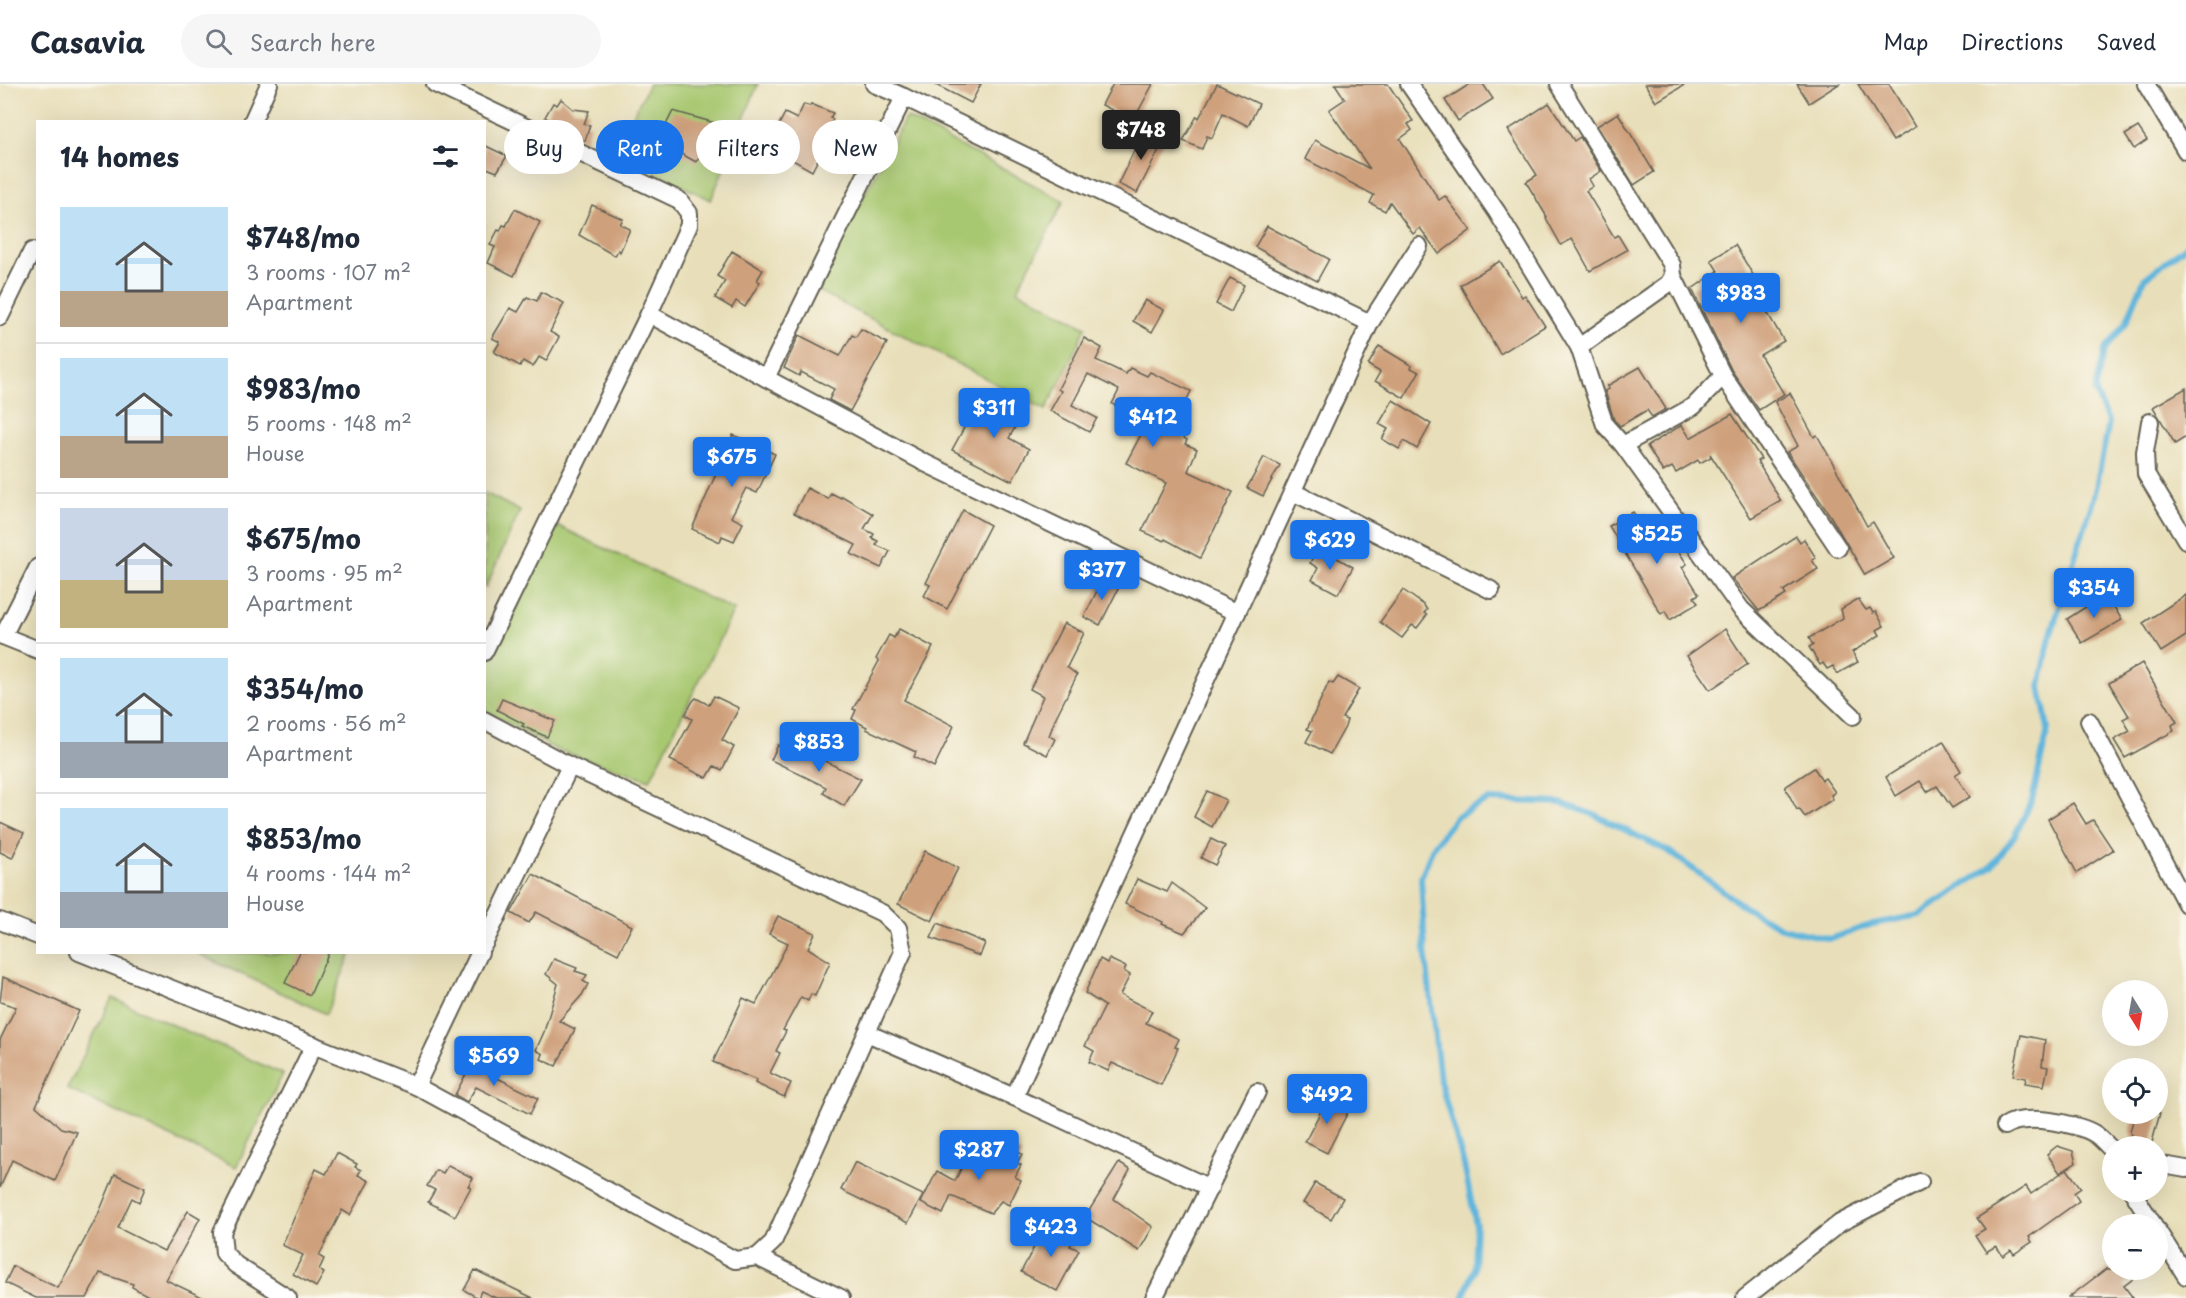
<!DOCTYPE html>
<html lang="en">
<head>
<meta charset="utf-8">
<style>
  body { margin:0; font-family:"Playpen Sans",sans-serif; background:#f6f6f7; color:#1f2937; height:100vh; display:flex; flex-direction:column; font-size:22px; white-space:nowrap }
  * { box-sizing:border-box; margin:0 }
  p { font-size:20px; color:#747a83 }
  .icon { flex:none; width:33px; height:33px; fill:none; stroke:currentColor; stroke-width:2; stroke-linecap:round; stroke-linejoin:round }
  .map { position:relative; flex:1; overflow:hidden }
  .side { position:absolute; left:36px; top:36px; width:450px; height:834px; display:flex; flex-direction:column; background:#fff; border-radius:0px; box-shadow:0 6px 24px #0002 }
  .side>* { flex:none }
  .hud { position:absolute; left:504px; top:36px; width:570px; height:54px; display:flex; gap:12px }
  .needle { width:39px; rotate:169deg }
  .buttons { position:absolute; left:2102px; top:896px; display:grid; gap:12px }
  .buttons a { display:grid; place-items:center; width:66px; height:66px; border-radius:50%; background:#fff; box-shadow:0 6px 24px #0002; font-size:30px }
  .price { position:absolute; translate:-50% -51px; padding:0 14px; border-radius:6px; background:#1a73e8; color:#fff; font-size:20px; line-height:39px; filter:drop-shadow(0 2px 3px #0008) }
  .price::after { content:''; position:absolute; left:50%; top:36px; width:18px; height:14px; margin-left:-9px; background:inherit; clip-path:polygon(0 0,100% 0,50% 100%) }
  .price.selected { background:#222; color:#fff }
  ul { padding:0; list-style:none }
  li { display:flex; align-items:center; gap:18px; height:150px; padding:0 24px }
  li+li { border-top:2px solid #e0e1e3 }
  li span { display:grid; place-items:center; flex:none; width:168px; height:120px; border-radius:0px; color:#555 }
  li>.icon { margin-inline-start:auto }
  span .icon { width:72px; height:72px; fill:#fffc; stroke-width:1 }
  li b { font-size:26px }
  h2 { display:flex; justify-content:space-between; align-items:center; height:72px; padding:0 24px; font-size:26px }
  .chip { padding:0 21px; border-radius:27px; background:#fff; box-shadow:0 6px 24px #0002; font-size:21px; line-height:54px }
  .chip.selected { background:#1a73e8; color:#fff }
  header { display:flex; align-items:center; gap:36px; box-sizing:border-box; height:84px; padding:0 30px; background:#fff; border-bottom:2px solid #e0e1e3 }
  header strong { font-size:28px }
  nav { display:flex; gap:33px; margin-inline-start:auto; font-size:21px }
  .search { width:420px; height:54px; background:#f6f6f7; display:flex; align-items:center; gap:15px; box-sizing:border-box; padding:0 21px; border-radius:33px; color:#747a83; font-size:22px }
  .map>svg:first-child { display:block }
</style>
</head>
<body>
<header>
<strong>Casavia</strong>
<div class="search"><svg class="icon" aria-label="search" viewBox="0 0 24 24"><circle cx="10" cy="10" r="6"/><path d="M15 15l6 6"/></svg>Search here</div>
<nav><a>Map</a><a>Directions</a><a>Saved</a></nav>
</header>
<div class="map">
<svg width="2186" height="1214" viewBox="0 0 2186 1214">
  <rect width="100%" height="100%" fill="#fbf7ec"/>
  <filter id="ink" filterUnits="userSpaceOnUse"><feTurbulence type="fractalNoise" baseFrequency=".0167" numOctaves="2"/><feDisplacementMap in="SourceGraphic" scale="12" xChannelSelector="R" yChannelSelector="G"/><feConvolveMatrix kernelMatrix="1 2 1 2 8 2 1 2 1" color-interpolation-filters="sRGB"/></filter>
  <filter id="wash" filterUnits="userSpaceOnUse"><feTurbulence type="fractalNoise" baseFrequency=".008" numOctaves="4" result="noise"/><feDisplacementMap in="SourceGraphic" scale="24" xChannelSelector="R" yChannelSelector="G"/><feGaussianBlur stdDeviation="1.35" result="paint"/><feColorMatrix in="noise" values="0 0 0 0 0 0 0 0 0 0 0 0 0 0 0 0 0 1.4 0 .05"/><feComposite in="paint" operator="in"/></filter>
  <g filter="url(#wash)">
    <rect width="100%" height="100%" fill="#e8dfba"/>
    <!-- green -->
    <g fill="#a7c76f" stroke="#627246" stroke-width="1.5">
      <polygon points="649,0 758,0 711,116 614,69"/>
      <polygon points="906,33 1064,117 1017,206 1086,243 1046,326 814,205"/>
      <polygon points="485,409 520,427 485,505"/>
      <polygon points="558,442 734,526 650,696 555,665 485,626 484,586"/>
      <polygon points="197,869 351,869 326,930"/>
      <polygon points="112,914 283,990 236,1083 67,1005"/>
    </g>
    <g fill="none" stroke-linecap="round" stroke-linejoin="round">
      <!-- stream -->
      <polyline stroke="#60b5dc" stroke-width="6" points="1463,1214 1474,1186 1476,1141 1464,1081 1440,997 1425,865 1421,794 1433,763 1456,733 1488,716 1561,719 1595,731 1670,768 1746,824 1782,844 1829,855 1873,840 1919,831 1992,782 2015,751 2032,716 2048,645 2040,603 2050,553 2094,413 2109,339 2095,307 2104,267 2126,239 2144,195 2186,162"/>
    </g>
    <g id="blocks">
      <!-- building -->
      <g fill="#cfa07c">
        <polygon points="934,0 981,0 971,19"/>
        <polygon points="1113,0 1153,0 1133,37 1102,21"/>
        <polygon points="1217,0 1259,20 1248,42 1223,29 1212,54 1207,52 1202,65 1183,57 1197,32 1199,34"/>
        <polygon points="1335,0 1388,0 1413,37 1408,40 1412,46 1400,55 1439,116 1445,112 1471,146 1439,170 1420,144 1413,150 1390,118 1385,127 1370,119 1374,111 1305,75 1315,56 1370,85 1329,26 1345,15"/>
        <polygon points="1470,0 1483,0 1493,15 1458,37 1445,16"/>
        <polygon points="1645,0 1686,0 1656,18"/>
        <polygon points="1797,0 1839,0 1809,19"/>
        <polygon points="1858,0 1889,0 1915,43 1893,57"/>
        <polygon points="561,15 573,25 589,27 584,40 590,41 585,57 548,42 551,37 545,33 553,19 557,21"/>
        <polygon points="1549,19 1574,57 1580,53 1601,87 1589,95 1593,102 1586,107 1614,153 1618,151 1627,166 1590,187 1572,155 1561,161 1546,134 1547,133 1526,98 1537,91 1508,46"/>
        <polygon points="804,20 809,22 811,20 833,29 830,34 833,35 823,59 826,60 812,87 768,62 785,29 797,35"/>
        <polygon points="673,27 722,41 696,78 658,57"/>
        <polygon points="1618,29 1654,88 1634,101 1597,42"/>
        <polygon points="746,40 771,53 763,70 737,57"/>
        <polygon points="2138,43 2147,56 2134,65 2125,51"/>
        <polygon points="1144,46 1164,56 1137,109 1118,100"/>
        <polygon points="484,61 507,72 497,88 484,83"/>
        <polygon points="592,121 623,135 620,140 630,145 620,168 618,166 615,172 579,151"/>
        <polygon points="515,125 540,138 514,192 488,179 495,163 490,161 498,146 500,147 503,141 506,142"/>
        <polygon points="1267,142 1329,175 1317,197 1255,163"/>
        <polygon points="1735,161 1764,209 1758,213 1784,257 1760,271 1784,310 1759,326 1732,287 1692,205 1718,187 1711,176"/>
        <polygon points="732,167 763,186 757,196 760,198 745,223 736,217 732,224 715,214 725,197 717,192"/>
        <polygon points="1500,177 1522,213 1525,211 1545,242 1500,270 1460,201"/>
        <polygon points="1230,194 1244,201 1231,228 1216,220"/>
        <polygon points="541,208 564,219 550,248 559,253 546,277 539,273 533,283 523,277 520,282 494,268 500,258 492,254 510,224 518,228 527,213 537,217"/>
        <polygon points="1145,216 1164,226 1152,248 1133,237"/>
        <polygon points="861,245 887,259 850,327 829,316 834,305 801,288 799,292 784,284 799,251 840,272 852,251 856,253"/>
        <polygon points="1084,254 1102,264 1096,276 1126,290 1130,284 1147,292 1150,288 1191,307 1178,335 1182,337 1180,342 1188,345 1184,354 1187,356 1185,360 1197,365 1188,387 1233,408 1200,474 1165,455 1164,457 1142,447 1166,399 1126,379 1148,337 1112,320 1119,306 1088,290 1072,321 1097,334 1089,348 1050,327 1061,307 1058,305"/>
        <polygon points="1379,262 1412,282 1411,284 1419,288 1404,314 1375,297 1380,288 1368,281"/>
        <polygon points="1640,283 1666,325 1652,333 1647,326 1620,342 1614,336 1605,307 1609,305 1607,302"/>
        <polygon points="2186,304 2186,353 2175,360 2153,323"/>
        <polygon points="1790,309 1814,353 1817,351 1829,372 1867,442 1873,438 1894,474 1865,491 1831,433 1787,368 1798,362 1775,318"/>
        <polygon points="995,311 1024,328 1009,354 1029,365 1012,397 952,366 971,331 980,336"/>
        <polygon points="1393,316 1431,340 1417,365 1404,357 1399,365 1382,355 1388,345 1379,340"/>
        <polygon points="1732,330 1761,375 1757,377 1781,417 1751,434 1710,370 1711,373 1700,379 1698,376 1676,389 1672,383 1663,388 1647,362 1682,341 1690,354"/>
        <polygon points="733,351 775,370 757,409 746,404 731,433 743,439 734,457 722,452 720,458 692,445"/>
        <polygon points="1264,373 1280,381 1263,412 1247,404"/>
        <polygon points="807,404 828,415 831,409 841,414 842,412 873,430 864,445 874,450 872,454 878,457 876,461 890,467 881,484 851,470 856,461 794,429"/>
        <polygon points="963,426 990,441 947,525 924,512 930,501 926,499"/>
        <polygon points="1633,428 1638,435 1643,432 1656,454 1666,448 1687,480 1682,483 1699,510 1694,513 1698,519 1670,536 1665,527 1661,530 1609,442"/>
        <polygon points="1796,452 1800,458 1804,455 1816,474 1812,476 1818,485 1783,507 1786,511 1759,527 1732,494"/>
        <polygon points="1318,463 1353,483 1338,510 1312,496 1318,484 1310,479"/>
        <polygon points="1104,493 1120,501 1100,541 1084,533"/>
        <polygon points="1403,506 1424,521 1427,526 1424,529 1427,531 1417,544 1412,541 1402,554 1380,538"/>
        <polygon points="2106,510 2122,536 2082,559 2067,535"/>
        <polygon points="2186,511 2186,552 2161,568 2143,539"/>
        <polygon points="1858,515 1866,526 1870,524 1873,529 1876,528 1884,542 1877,546 1880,551 1852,568 1858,578 1837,590 1833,582 1827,585 1823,579 1820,581 1809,563 1813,561 1809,554 1843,534 1841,525"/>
        <polygon points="1064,539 1084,549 1067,583 1077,591 1056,633 1049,652 1055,655 1047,671 1023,659 1043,612 1030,605"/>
        <polygon points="899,545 933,563 904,616 954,642 934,683 914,673 916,668 866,645 867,643 852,635 856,626 853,625 879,577 876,575 889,551 894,554"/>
        <polygon points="1725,545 1748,580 1710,606 1687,572"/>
        <polygon points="2142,579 2177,638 2172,641 2174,647 2125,674 2114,656 2130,647 2123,635 2129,632 2109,599"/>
        <polygon points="1338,593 1359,605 1342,634 1347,636 1345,643 1330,670 1306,658 1312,647 1307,645 1329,598 1333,600"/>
        <polygon points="714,612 739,624 722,656 734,663 722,686 714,682 707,694 670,676 692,635 685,631 693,617 696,614 709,621"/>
        <polygon points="502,615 555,637 547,653 522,642 524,640 497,626"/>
        <polygon points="1943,657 1961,687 1955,691 1970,713 1952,724 1937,702 1927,708 1920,697 1896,712 1886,693"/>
        <polygon points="778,661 788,665 789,662 814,674 815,672 861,695 844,722 823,709 826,703 771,676"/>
        <polygon points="1814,684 1822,696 1825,694 1835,708 1831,711 1833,715 1805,733 1799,725 1797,726 1785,703"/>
        <polygon points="1207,707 1226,716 1212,743 1194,733"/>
        <polygon points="2073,719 2086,740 2093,736 2113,766 2077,789 2048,735"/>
        <polygon points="0,738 24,749 12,774 0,768"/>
        <polygon points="1211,755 1225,762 1215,781 1201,774"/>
        <polygon points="925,767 958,784 932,837 898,820"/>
        <polygon points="533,790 632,842 618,870 536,828 529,839 511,829"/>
        <polygon points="1137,795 1167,808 1172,799 1205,824 1184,849 1162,840 1163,838 1125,820"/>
        <polygon points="778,832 815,849 808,864 830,878 815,912 811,910 808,917 801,913 783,946 786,947 776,967 780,969 770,989 791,999 784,1013 755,999 756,996 713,978 743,914 756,920 788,859 769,850"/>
        <polygon points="938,839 985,859 980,872 931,854"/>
        <polygon points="300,868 329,868 310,911 285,899"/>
        <polygon points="554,875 577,884 575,887 587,891 583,897 588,900 582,911 559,937 575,945 556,982 541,975 543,970 536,966 544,948 558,900 546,890"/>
        <polygon points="1100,875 1107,879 1109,875 1126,883 1124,887 1130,891 1120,911 1152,927 1146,939 1179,955 1175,963 1178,964 1161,1001 1112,979 1108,987 1089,978 1094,967 1085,962 1105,922 1085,909"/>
        <polygon points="3,893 79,927 36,1022 61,1044 77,1048 55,1097 12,1076 0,1104 0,956 16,923 0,918"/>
        <polygon points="2021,951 2045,956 2042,982 2048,983 2044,1002 2025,999 2026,994 2013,992"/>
        <polygon points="476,971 490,978 485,988 538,1014 530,1030 476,1003 467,1018 455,1011"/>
        <polygon points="1328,1013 1350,1024 1327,1069 1305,1058"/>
        <polygon points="2135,1029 2160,1029 2151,1062 2133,1058 2130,1048"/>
        <polygon points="994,1056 1022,1070 1017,1079 1021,1081 1015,1093 1021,1096 1009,1121 1001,1117 991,1129 951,1112 943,1130 921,1119 937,1087 955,1097 968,1071 983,1078"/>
        <polygon points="2057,1062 2073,1067 2076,1079 2060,1089 2047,1070"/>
        <polygon points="337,1069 357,1080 355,1083 361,1086 358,1091 369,1097 350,1131 342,1126 319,1172 324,1175 319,1186 324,1189 316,1203 293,1190 303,1171 282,1161 316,1085 326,1090"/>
        <polygon points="855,1078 923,1111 908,1139 841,1106"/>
        <polygon points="1119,1079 1130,1086 1114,1115 1153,1143 1139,1167 1085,1133"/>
        <polygon points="448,1081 473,1094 468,1102 471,1103 455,1132 428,1118 435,1106 427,1102 436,1086 443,1089"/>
        <polygon points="2067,1085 2081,1104 2074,1109 2079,1117 2029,1153 2032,1158 2014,1170 2011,1166 2003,1172 1996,1162 1986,1168 1975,1151 1985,1145 1977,1134 2026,1102 2031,1110"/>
        <polygon points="115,1090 145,1104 139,1118 132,1114 118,1144 164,1167 188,1127 200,1134 166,1196 204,1214 152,1214 132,1203 133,1200 100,1189 87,1214 36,1214 5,1199 13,1182 58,1204 98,1131"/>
        <polygon points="1315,1099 1343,1114 1331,1135 1303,1119"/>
        <polygon points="1054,1142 1075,1152 1070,1162 1079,1166 1057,1207 1021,1188 1043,1146 1051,1150"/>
        <polygon points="2106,1185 2146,1185 2124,1202 2133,1214 2068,1214"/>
        <polygon points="475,1186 533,1214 496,1214 481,1207 478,1214 464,1206"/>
      </g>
    </g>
  </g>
  <g filter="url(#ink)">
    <use href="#blocks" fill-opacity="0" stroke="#636053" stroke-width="1.5"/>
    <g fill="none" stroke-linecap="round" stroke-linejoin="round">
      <!-- street casing -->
      <g stroke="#636053" stroke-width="20">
        <g id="street">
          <polyline points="435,0 679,116 689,129 689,141 649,230 484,568"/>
          <polyline points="1409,0 1497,128 1579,263 1605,341 1623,361 1741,525 1853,632"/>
          <polyline points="1559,0 1672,181 1673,192 1668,200 1579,263"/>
          <polyline points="2146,0 2186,67"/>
          <polyline points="904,13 1370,239"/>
          <polyline points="252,38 269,0"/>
          <polyline points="1673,192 1723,292 1838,464"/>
          <polyline points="649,230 766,294 904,13 874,0"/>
          <polyline points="0,233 32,167"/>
          <polyline points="766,294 925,379 1237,529"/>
          <polyline points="2150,338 2145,368 2146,390 2186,456"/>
          <polyline points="1623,361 1694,322 1723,292"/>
          <polyline points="1293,408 1491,506"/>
          <polyline points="0,550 3,552 38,483"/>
          <polyline points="3,552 38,566"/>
          <polyline points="484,636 570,682 484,860"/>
          <polyline points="2089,637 2186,820"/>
          <polyline points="0,837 38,852"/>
          <polyline points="79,868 416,1002 480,868"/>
          <polyline points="867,949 1014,1013 1210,1104"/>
          <polyline points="416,1002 735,1176 757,1173 773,1158 903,868 898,844 882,829 570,682"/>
          <polyline points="1014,1013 1370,239 1419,162"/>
          <path d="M2005 1042C2022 1029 2078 1039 2095 1050 2101 1054 2107 1061 2112 1066"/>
          <polyline points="2157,1080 2186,1085"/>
          <polyline points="2132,1107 2153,1140"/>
          <polyline points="2157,1146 2186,1192"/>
          <polyline points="757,1173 841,1214"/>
          <polyline points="288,1214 236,1181 224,1169 222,1148 314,961"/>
          <polyline points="1154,1214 1257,1008"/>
          <polyline points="1745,1214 1840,1139 1920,1098"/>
        </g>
      </g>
      <!-- street -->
      <use href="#street" stroke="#fff" stroke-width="16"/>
    </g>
  </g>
</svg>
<div class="buttons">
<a><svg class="needle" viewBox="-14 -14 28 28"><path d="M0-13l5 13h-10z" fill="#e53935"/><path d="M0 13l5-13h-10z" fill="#747a83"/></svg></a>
<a><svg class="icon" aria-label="locate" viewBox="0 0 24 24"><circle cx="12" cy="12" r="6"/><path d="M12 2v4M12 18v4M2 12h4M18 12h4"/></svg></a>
<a>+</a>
<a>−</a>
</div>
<b class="price selected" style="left:1141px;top:77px">$748</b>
<b class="price" style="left:1741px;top:240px">$983</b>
<b class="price" style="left:994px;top:355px">$311</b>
<b class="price" style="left:1153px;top:364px">$412</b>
<b class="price" style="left:732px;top:404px">$675</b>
<b class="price" style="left:1657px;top:481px">$525</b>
<b class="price" style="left:1330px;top:487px">$629</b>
<b class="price" style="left:1102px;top:517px">$377</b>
<b class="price" style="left:2094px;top:535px">$354</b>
<b class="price" style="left:819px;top:689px">$853</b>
<b class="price" style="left:494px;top:1003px">$569</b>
<b class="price" style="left:1327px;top:1041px">$492</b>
<b class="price" style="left:979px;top:1097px">$287</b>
<b class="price" style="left:1051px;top:1174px">$423</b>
<div class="hud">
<a class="chip">Buy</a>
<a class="chip selected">Rent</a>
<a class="chip">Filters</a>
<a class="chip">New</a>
</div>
<section class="side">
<h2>14 homes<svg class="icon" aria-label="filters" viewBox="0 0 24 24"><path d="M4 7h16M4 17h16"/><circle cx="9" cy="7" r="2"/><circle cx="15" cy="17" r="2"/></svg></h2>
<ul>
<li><span style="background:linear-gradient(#bfe0f5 70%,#b9a48a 0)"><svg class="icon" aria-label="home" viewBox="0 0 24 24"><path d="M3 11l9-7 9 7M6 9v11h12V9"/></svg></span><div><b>$748/mo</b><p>3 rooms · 107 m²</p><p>Apartment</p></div></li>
<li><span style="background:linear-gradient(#bfe0f5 65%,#b9a48a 0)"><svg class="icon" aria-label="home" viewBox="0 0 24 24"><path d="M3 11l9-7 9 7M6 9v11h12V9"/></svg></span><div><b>$983/mo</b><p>5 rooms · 148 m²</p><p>House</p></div></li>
<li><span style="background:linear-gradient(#c9d6e8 60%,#c2b280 0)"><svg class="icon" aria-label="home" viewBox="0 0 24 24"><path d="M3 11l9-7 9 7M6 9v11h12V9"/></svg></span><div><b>$675/mo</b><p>3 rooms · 95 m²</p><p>Apartment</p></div></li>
<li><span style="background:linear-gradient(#bfe0f5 70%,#9aa5b1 0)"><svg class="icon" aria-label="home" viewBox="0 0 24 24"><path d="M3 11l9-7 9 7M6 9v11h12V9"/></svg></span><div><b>$354/mo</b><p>2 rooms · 56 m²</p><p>Apartment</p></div></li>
<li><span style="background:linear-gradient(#bfe0f5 70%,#9aa5b1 0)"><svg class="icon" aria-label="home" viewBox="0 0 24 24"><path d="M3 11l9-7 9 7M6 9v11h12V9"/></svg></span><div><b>$853/mo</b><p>4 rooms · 144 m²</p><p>House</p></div></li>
</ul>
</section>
</div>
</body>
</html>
